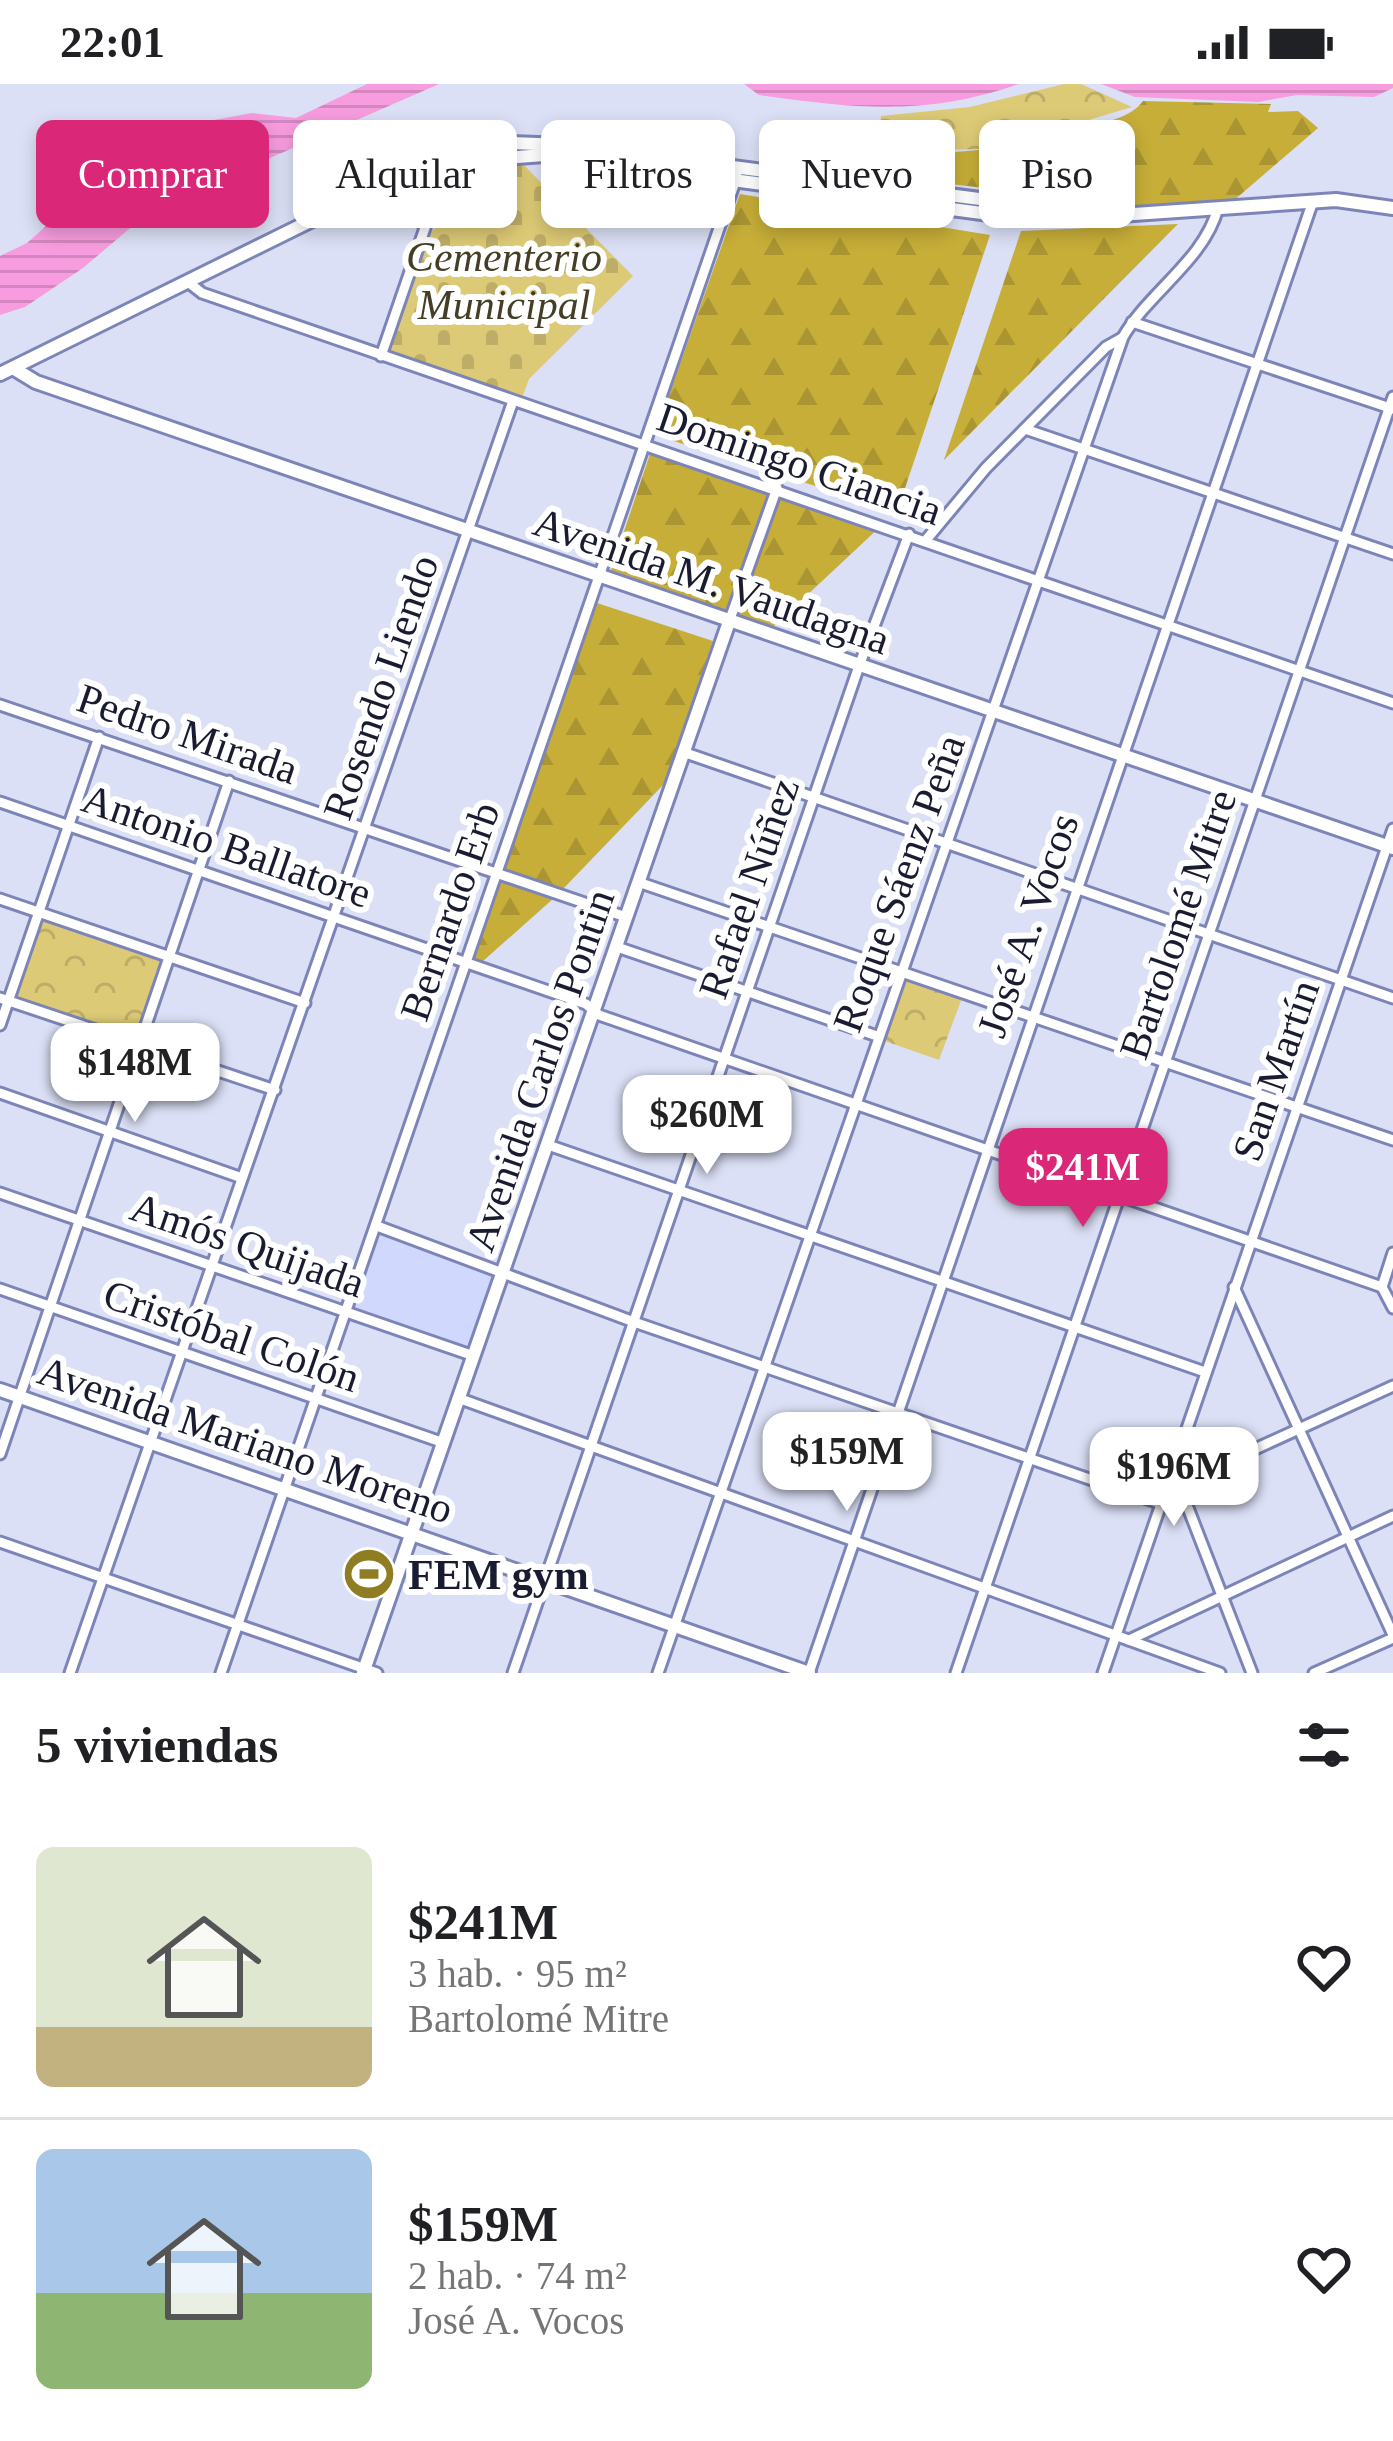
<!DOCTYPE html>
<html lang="es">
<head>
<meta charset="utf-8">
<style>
  body { margin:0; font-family:Georgia,serif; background:#f6f6f6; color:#202124; height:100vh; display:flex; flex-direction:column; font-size:45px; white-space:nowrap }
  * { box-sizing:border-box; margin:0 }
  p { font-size:39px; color:#757577 }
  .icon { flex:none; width:66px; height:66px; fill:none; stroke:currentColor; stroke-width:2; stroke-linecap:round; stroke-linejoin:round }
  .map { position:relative; height:1589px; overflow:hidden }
  .sheet { display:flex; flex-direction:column; background:#fff; flex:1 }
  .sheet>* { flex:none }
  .hud { position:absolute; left:36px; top:36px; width:1323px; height:108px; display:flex; gap:24px }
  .price { position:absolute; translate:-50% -102px; padding:0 27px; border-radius:24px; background:#fff; color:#222; font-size:39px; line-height:78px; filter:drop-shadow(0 3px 6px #0008) }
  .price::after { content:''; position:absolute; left:50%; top:72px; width:36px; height:27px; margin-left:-18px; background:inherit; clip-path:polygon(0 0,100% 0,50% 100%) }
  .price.current { background:#db2777; color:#fff }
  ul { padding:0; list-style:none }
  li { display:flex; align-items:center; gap:36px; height:300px; padding:0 36px }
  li+li { border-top:3px solid #e0e0e0 }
  li span { display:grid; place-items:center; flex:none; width:336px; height:240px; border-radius:18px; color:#555 }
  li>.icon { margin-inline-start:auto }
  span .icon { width:144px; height:144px; fill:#fffc; stroke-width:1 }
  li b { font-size:51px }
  h2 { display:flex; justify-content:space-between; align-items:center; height:144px; padding:0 36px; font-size:51px }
  .pill { padding:0 42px; border-radius:18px; background:#fff; box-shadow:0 6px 18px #0003; font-size:42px; line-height:108px }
  .pill.current { background:#db2777; color:#fff }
  .status { display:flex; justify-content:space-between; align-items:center; height:84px; padding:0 60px; background:#fff; direction:ltr }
  .status svg { height:33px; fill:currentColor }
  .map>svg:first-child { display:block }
</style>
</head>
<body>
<div class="status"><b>22:01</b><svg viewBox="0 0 49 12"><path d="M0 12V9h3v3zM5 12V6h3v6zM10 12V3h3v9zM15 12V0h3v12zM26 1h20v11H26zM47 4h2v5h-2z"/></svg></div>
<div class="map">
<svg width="1393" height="1589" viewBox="0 0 1393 1589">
  <defs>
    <pattern id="forest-firs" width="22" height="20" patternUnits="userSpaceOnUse" patternTransform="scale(3)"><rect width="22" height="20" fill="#c7ae38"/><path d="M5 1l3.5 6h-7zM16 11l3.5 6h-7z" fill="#aa9532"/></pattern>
    <pattern id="cemetery-stones" width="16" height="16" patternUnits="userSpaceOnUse" patternTransform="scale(3)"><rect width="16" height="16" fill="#ddca76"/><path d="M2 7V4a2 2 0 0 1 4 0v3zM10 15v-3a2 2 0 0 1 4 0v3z" fill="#bdad66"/></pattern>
    <pattern id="park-crowns" width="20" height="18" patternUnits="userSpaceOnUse" patternTransform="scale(3)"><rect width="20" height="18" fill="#ddca76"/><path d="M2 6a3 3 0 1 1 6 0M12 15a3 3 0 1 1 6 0" fill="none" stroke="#bdad66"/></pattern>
    <pattern id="water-rules" width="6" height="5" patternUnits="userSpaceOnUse" patternTransform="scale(3)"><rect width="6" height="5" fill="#f79cde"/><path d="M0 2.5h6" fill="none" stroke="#d386bf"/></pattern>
  </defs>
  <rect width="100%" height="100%" fill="#dbe0f6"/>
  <!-- built -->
  <polygon fill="#d1d8fe" points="379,1147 496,1189 468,1268 351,1229"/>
  <!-- forest -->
  <g fill="url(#forest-firs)">
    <path d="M1143 17 1271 20 1268 28 1298 27 1318 44 1232 118 1113 125 1028 109 817 85 833 71C925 70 1004 72 1093 42 1111 36 1131 33 1143 17Z"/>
    <polygon points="740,110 990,151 897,428 655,351"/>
    <polygon points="1178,140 944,376 1021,147"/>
    <polygon points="651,367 882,441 773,543 611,486"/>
    <polygon points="597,519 713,557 665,699 563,805 504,785"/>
    <polygon points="500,795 554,814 482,878 472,875"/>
  </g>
  <!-- cemetery -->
  <polygon fill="url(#cemetery-stones)" points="518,75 633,192 529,295 522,314 387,265 429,150 505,76"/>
  <!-- park -->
  <g fill="url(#park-crowns)">
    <polygon points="1064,0 1081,0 1132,23 992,65 878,67 881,32 970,23"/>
    <polygon points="41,831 166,874 138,959 12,916"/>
    <polygon points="900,894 962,914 939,976 879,955"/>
  </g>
  <!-- water -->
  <g fill="url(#water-rules)">
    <polygon points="367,0 439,0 213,99 168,112 83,184 25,223 0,231 0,172 27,159 97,96 203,38 252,29 296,34"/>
    <path d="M744 0H1019C925 33 855 24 759 11Z"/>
    <polygon points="1101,0 1393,0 1393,4 1374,13 1297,11 1258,18 1135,13"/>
  </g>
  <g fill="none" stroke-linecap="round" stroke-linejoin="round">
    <!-- street casing -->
    <g stroke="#7d85b8" stroke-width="15">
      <g id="street">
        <polyline points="188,198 202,209 1393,619"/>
        <polyline points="1132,238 1393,325"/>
        <polyline points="381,272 438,106 437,79"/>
        <polyline points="1025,345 1393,470"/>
        <polyline points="926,456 986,384 1106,263 1122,254"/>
        <polyline points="730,535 777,404"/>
        <polyline points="0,621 626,833"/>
        <polyline points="683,668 1393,914"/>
        <polyline points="0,718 586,920 599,931 1382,1203"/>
        <polyline points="638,798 1393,1056"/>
        <polyline points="0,815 305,919"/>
        <polyline points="617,863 877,952"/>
        <polyline points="0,914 275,1006"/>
        <polyline points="0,941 99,653"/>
        <polyline points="0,1009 242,1094"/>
        <polyline points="548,1061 1205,1288"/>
        <polyline points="0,1109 474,1272"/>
        <polyline points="377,1142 634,1238 1159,1419"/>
        <polyline points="1234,1203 1393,1551"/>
        <polyline points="1382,1203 1393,1169"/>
        <polyline points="1382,1203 1393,1224"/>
        <polyline points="0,1205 444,1359"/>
        <polyline points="458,1314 1220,1589"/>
        <polyline points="0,1370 229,697"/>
        <polyline points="1178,1398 1252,1589"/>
        <polyline points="1163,1407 1393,1302"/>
        <polyline points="0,1458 377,1589"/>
        <polyline points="1129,1556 1393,1432"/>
        <polyline points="70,1589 513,317"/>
        <polyline points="221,1589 737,92"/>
        <polyline points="513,1589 859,582 909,450"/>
        <path d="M658 1589 1123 253C1150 207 1204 176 1218 124"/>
        <polyline points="809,1589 1313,117"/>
        <polyline points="956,1589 1393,313"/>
        <polyline points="1103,1589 1393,745"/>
        <polyline points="1314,1589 1393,1554"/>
      </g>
    </g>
    <!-- secondary casing -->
    <g stroke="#7d85b8" stroke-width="18">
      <g id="secondary">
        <polyline points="437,79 544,71 1012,133 1073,134"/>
        <polyline points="1105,132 1336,116 1393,124"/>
        <polyline points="13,284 36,298 1393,764"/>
        <polyline points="0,290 446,70 511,59 564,61 1111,132"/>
        <polyline points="0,1306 809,1589"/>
        <polyline points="363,1589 730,535"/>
      </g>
    </g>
    <!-- street -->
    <use href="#street" stroke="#fff" stroke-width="9"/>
    <!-- secondary -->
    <use href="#secondary" stroke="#fff" stroke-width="12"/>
  </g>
  <!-- icons -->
  <defs>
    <g id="stadium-disc" transform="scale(2.7)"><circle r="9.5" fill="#8f7d24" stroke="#fff"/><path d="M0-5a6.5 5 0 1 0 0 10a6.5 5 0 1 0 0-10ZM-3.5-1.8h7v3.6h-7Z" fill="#fff"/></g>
  </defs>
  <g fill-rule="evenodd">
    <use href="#stadium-disc" x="369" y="1490"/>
  </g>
  <g text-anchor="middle" stroke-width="12" stroke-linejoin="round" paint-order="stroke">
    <!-- park labels -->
    <g font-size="42" font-style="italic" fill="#433e25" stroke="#fff">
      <text x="504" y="187">Cementerio<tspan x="504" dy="48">Municipal</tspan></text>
    </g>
    <!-- street labels -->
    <g font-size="42" fill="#191c30" stroke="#fff">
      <text transform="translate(800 379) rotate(19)" y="15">Domingo Ciancia</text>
      <text transform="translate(712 496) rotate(19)" y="15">Avenida M. Vaudagna</text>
      <text transform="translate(380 603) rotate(-71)" y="15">Rosendo Liendo</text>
      <text transform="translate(188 649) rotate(19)" y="15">Pedro Mirada</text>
      <text transform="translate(227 761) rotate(19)" y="15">Antonio Ballatore</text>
      <text transform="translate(898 799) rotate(-70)" y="15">Roque Sáenz Peña</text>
      <text transform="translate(748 804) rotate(-71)" y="15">Rafael Núñez</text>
      <text transform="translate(449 827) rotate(-71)" y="15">Bernardo Erb</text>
      <text transform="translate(1177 840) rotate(-71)" y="15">Bartolomé Mitre</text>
      <text transform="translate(1027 841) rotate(-71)" y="15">José A. Vocos</text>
      <text transform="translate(539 986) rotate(-71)" y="15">Avenida Carlos Pontin</text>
      <text transform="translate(1275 986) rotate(-71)" y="15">San Martín</text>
      <text transform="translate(248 1160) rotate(19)" y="15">Amós Quijada</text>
      <text transform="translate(232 1251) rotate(19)" y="15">Cristóbal Colón</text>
      <text transform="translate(246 1355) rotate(19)" y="15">Avenida Mariano Moreno</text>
    </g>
    <!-- poi labels -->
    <g font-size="42" font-weight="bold" fill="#191c30" stroke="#fff" text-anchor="start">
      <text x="408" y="1505">FEM gym</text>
    </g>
  </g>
</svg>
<b class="price" style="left:135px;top:1041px">$148M</b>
<b class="price" style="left:707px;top:1093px">$260M</b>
<b class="price current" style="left:1083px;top:1146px">$241M</b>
<b class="price" style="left:847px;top:1430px">$159M</b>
<b class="price" style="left:1174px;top:1445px">$196M</b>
<div class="hud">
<a class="pill current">Comprar</a>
<a class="pill">Alquilar</a>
<a class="pill">Filtros</a>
<a class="pill">Nuevo</a>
<a class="pill">Piso</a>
</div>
</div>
<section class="sheet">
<h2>5 viviendas<svg class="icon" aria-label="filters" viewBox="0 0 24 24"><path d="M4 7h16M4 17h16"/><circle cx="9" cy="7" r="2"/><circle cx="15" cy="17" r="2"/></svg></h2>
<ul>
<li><span style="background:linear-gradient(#dfe7d0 75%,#c2b280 0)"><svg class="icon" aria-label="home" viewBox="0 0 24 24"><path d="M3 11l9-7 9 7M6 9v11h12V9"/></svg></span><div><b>$241M</b><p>3 hab. · 95 m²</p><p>Bartolomé Mitre</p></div><svg class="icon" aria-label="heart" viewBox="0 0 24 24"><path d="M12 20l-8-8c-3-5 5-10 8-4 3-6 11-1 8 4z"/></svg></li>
<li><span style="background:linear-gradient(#a9c7e8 60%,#8fb573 0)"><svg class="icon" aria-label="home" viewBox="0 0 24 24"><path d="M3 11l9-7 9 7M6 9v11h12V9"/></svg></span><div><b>$159M</b><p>2 hab. · 74 m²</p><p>José A. Vocos</p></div><svg class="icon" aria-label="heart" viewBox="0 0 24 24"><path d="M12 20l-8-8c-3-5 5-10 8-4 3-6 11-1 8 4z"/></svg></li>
</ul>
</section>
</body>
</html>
